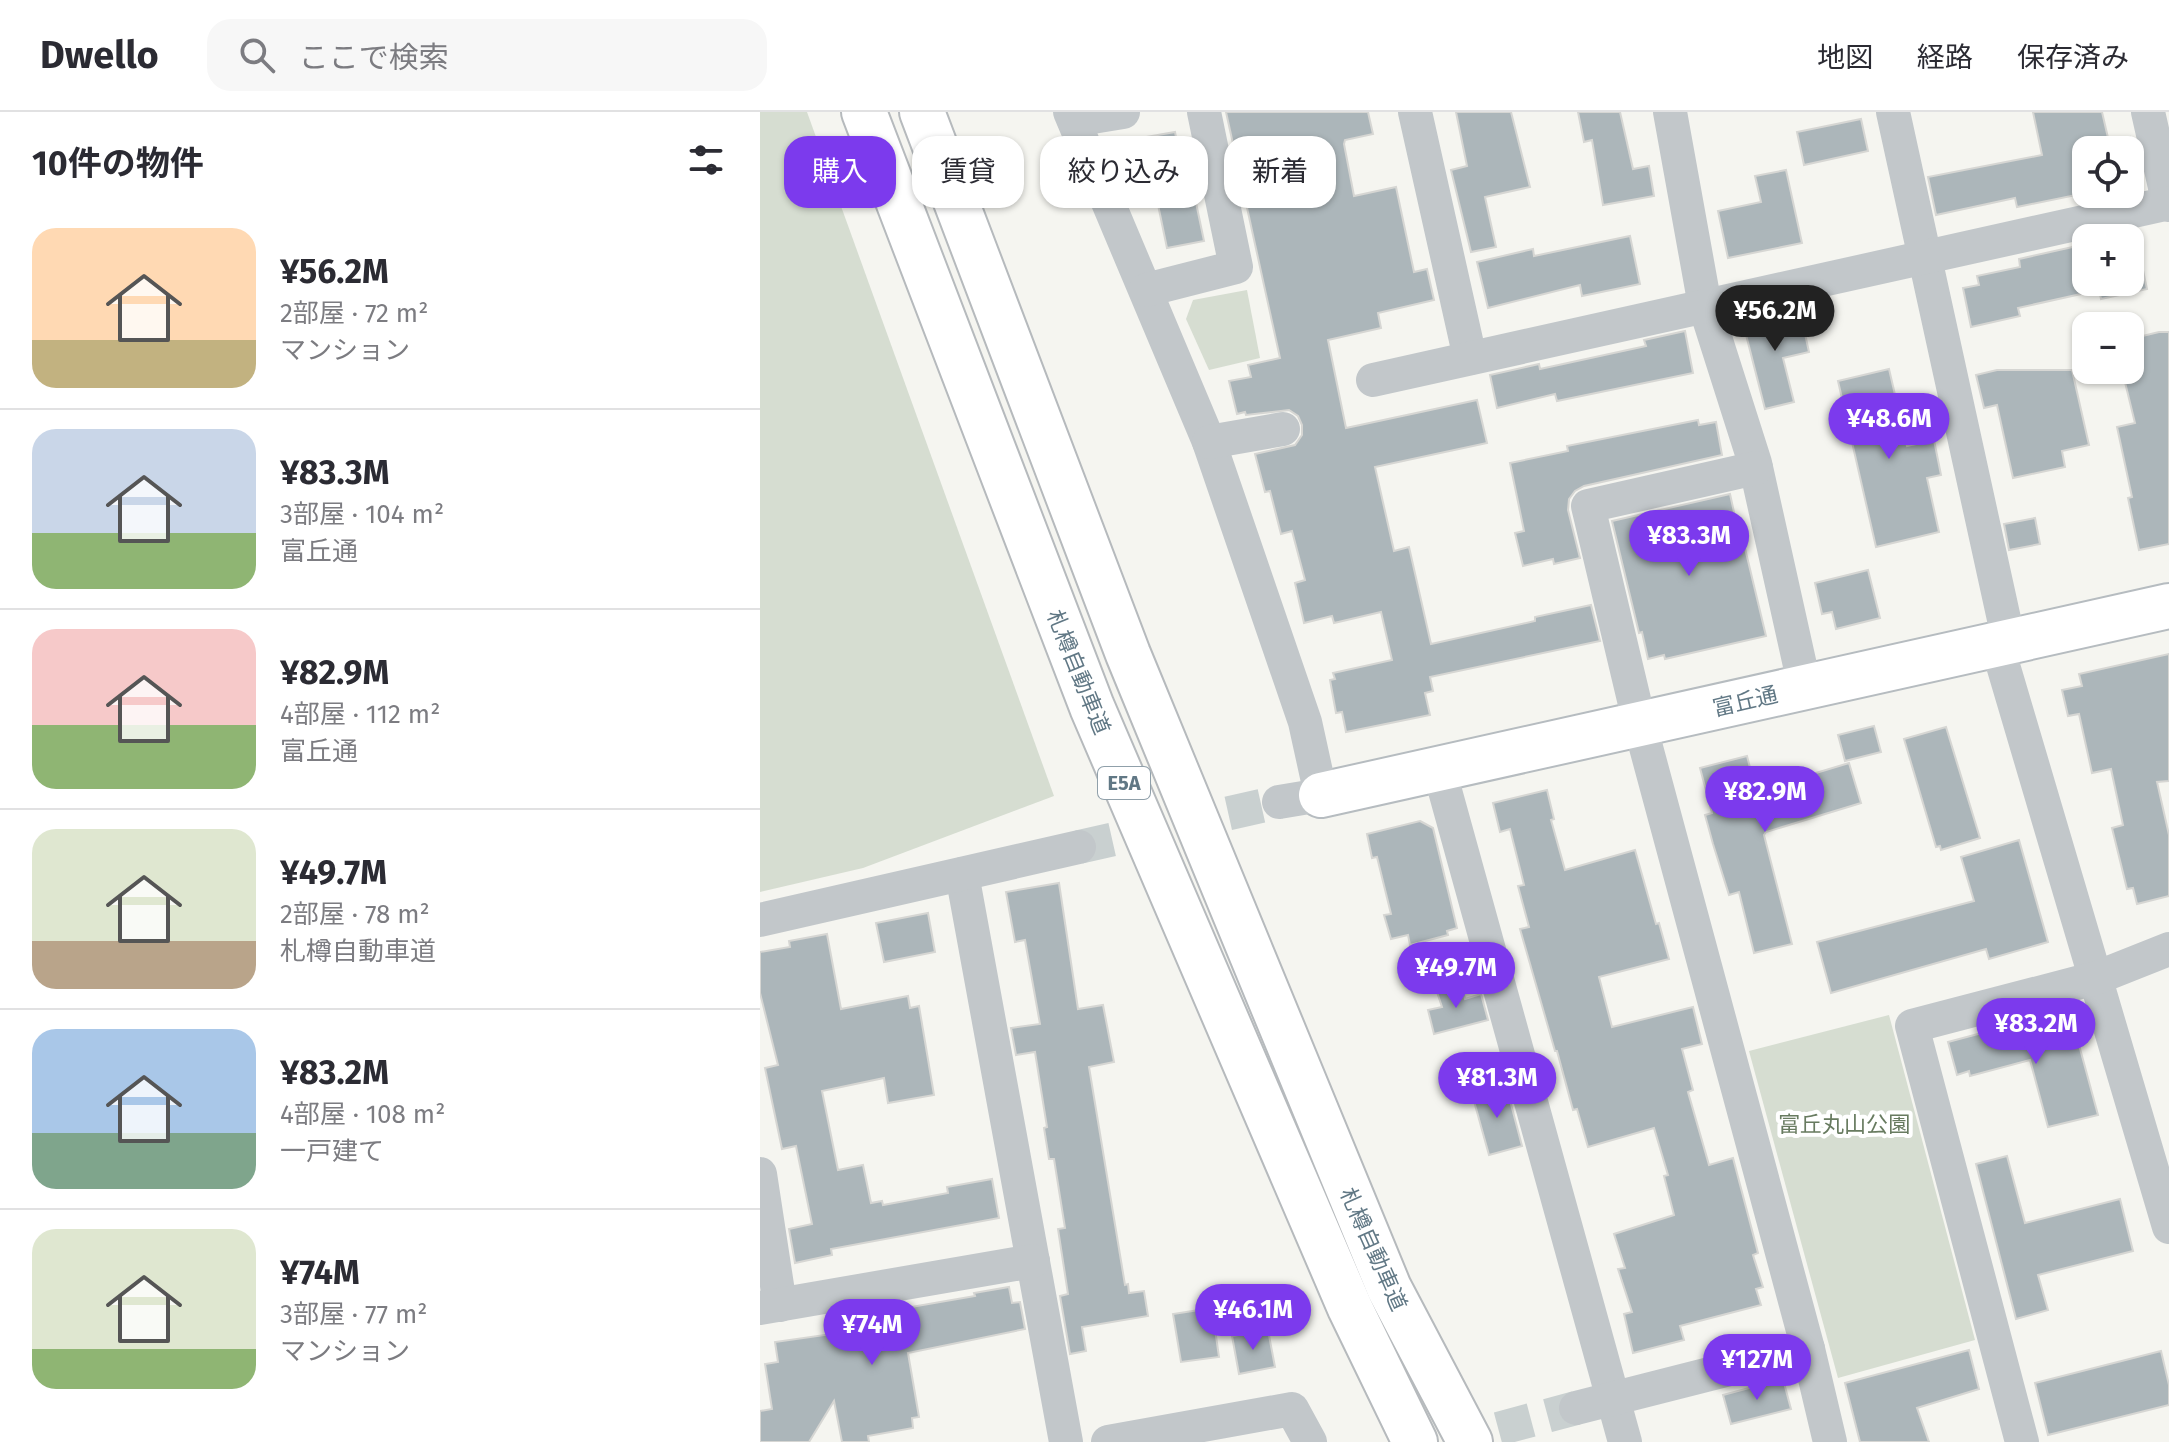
<!DOCTYPE html>
<html lang="ja">
<head>
<meta charset="utf-8">
<style>
  body { margin:0; font-family:"Fira Sans","Noto Sans JP",sans-serif; background:#f7f7f7; color:#2b2b33; height:100vh; display:flex; flex-direction:column; font-size:30px; white-space:nowrap }
  * { box-sizing:border-box; margin:0 }
  p { font-size:26px; color:#7c7c81 }
  .icon { flex:none; width:44px; height:44px; fill:none; stroke:currentColor; stroke-width:2; stroke-linecap:round; stroke-linejoin:round }
  .map { position:relative; flex:1; overflow:hidden }
  .side { display:flex; flex-direction:column; background:#fff; width:760px }
  .side>* { flex:none }
  .hud { position:absolute; left:24px; top:24px; width:760px; height:72px; display:flex; gap:16px }
  .buttons { position:absolute; left:1312px; top:24px; display:grid; gap:16px }
  .buttons a { display:grid; place-items:center; width:72px; height:72px; border-radius:16px; background:#fff; box-shadow:0 2px 6px #0004; font-size:40px }
  .price { position:absolute; translate:-50% -68px; padding:0 18px; border-radius:28px; background:#7c3aed; color:#fff; font-size:26px; line-height:52px; filter:drop-shadow(0 2px 4px #0008) }
  .price::after { content:''; position:absolute; left:50%; top:48px; width:24px; height:18px; margin-left:-12px; background:inherit; clip-path:polygon(0 0,100% 0,50% 100%) }
  .price.current { background:#222; color:#fff }
  ul { padding:0; list-style:none }
  li { display:flex; align-items:center; gap:24px; height:200px; padding:0 32px }
  li+li { border-top:2px solid #e1e1e2 }
  li span { display:grid; place-items:center; flex:none; width:224px; height:160px; border-radius:24px; color:#555 }
  li>.icon { margin-inline-start:auto }
  span .icon { width:96px; height:96px; fill:#fffc; stroke-width:1 }
  li b { font-size:34px }
  h2 { display:flex; justify-content:space-between; align-items:center; height:96px; padding:0 32px; font-size:34px }
  .chip { padding:0 28px; border-radius:24px; background:#fff; box-shadow:0 2px 6px #0004; font-size:28px; line-height:72px }
  .chip.current { background:#7c3aed; color:#fff }
  header { display:flex; align-items:center; gap:48px; box-sizing:border-box; height:112px; padding:0 40px; background:#fff; border-bottom:2px solid #e1e1e2 }
  header strong { font-size:38px }
  nav { display:flex; gap:44px; margin-inline-start:auto; font-size:28px }
  .search { width:560px; height:72px; background:#f7f7f7; display:flex; align-items:center; gap:20px; box-sizing:border-box; padding:0 28px; border-radius:24px; color:#7c7c81; font-size:30px }
  main { display:flex; flex:1; min-height:0 }
  .map>svg:first-child { display:block }
</style>
</head>
<body>
<header>
<strong>Dwello</strong>
<div class="search"><svg class="icon" aria-label="search" viewBox="0 0 24 24"><circle cx="10" cy="10" r="6"/><path d="M15 15l6 6"/></svg>ここで検索</div>
<nav><a>地図</a><a>経路</a><a>保存済み</a></nav>
</header>
<main>
<section class="side">
<h2>10件の物件<svg class="icon" aria-label="filters" viewBox="0 0 24 24"><path d="M4 7h16M4 17h16"/><circle cx="9" cy="7" r="2"/><circle cx="15" cy="17" r="2"/></svg></h2>
<ul>
<li><span style="background:linear-gradient(#ffd9b3 70%,#c2b280 0)"><svg class="icon" aria-label="home" viewBox="0 0 24 24"><path d="M3 11l9-7 9 7M6 9v11h12V9"/></svg></span><div><b>¥56.2M</b><p>2部屋 · 72 m²</p><p>マンション</p></div></li>
<li><span style="background:linear-gradient(#c9d6e8 65%,#8fb573 0)"><svg class="icon" aria-label="home" viewBox="0 0 24 24"><path d="M3 11l9-7 9 7M6 9v11h12V9"/></svg></span><div><b>¥83.3M</b><p>3部屋 · 104 m²</p><p>富丘通</p></div></li>
<li><span style="background:linear-gradient(#f6c9c9 60%,#8fb573 0)"><svg class="icon" aria-label="home" viewBox="0 0 24 24"><path d="M3 11l9-7 9 7M6 9v11h12V9"/></svg></span><div><b>¥82.9M</b><p>4部屋 · 112 m²</p><p>富丘通</p></div></li>
<li><span style="background:linear-gradient(#dfe7d0 70%,#b9a48a 0)"><svg class="icon" aria-label="home" viewBox="0 0 24 24"><path d="M3 11l9-7 9 7M6 9v11h12V9"/></svg></span><div><b>¥49.7M</b><p>2部屋 · 78 m²</p><p>札樽自動車道</p></div></li>
<li><span style="background:linear-gradient(#a9c7e8 65%,#7fa58c 0)"><svg class="icon" aria-label="home" viewBox="0 0 24 24"><path d="M3 11l9-7 9 7M6 9v11h12V9"/></svg></span><div><b>¥83.2M</b><p>4部屋 · 108 m²</p><p>一戸建て</p></div></li>
<li><span style="background:linear-gradient(#dfe7d0 75%,#8fb573 0)"><svg class="icon" aria-label="home" viewBox="0 0 24 24"><path d="M3 11l9-7 9 7M6 9v11h12V9"/></svg></span><div><b>¥74M</b><p>3部屋 · 77 m²</p><p>マンション</p></div></li>
</ul>
</section>
<div class="map">
<svg width="1409" height="1330" viewBox="0 0 1409 1330">
  <rect width="100%" height="100%" fill="#f5f5f0"/>
  <!-- green -->
  <g fill="#d6ddd1">
    <polygon points="0,0 47,0 294,684 103,756 0,780"/>
    <polygon points="487,178 500,246 449,258 426,207 433,188"/>
    <polygon points="1129,903 1215,1228 1078,1266 989,939"/>
  </g>
  <!-- building -->
  <g fill="#acb6ba" stroke="#d6d6d3" stroke-width="2">
    <polygon points="466,0 608,0 613,22 585,28 584,32 594,84 636,75 654,160 667,157 674,188 618,201 621,216 568,228 586,316 717,288 727,331 615,355 634,439 649,435 671,532 775,509 775,505 831,493 840,529 670,565 673,579 665,581 670,603 586,620 582,600 576,601 570,568 575,567 573,561 632,548 621,500 574,511 572,504 544,511 535,471 545,468 532,419 521,422 510,379 505,380 495,342 535,333 542,323 542,313 538,304 529,298 486,303 485,300 477,302 469,269 491,265 488,253 520,246"/>
    <polygon points="696,0 751,0 770,75 725,85 736,135 711,140 691,58 707,54"/>
    <polygon points="818,0 860,0 873,57 889,54 894,84 843,93 832,28 824,30"/>
    <polygon points="1273,0 1342,0 1349,30 1370,25 1378,62 1370,64 1370,38 1326,38 1326,81 1257,95 1255,86 1176,103 1168,65 1282,43"/>
    <polygon points="1101,7 1108,39 1044,53 1037,20"/>
    <polygon points="415,20 427,83 434,81 444,129 407,136 391,59 376,62 369,28"/>
    <polygon points="1026,58 1042,131 968,146 958,99 1001,90 995,64"/>
    <polygon points="1375,121 1387,177 1341,187 1339,178 1258,196 1260,204 1211,215 1203,176 1219,173 1217,164 1260,155 1259,147 1326,132 1326,170 1370,170 1370,126 1352,126"/>
    <polygon points="870,124 880,172 822,184 820,173 728,196 717,150 773,137 774,144"/>
    <polygon points="1040,199 1049,240 1023,246 1034,290 1005,297 982,207"/>
    <polygon points="925,219 933,261 797,289 795,282 737,296 730,263 779,252 780,257 886,234 884,228"/>
    <polygon points="1399,220 1409,220 1409,432 1379,438 1368,386 1372,385 1357,315 1375,311 1362,258 1373,258 1370,227"/>
    <polygon points="1129,257 1147,334 1174,328 1181,363 1167,366 1179,420 1116,435 1078,269"/>
    <polygon points="1237,258 1312,258 1329,333 1302,339 1305,355 1253,366 1237,293 1224,296 1216,263"/>
    <polygon points="938,308 939,313 956,310 962,343 824,374 815,379 809,387 808,398 820,446 794,452 793,447 763,454 755,421 764,419 750,351 808,339 807,334"/>
    <polygon points="970,382 981,432 984,432 1006,524 905,547 904,543 888,547 882,520 879,521 852,409"/>
    <polygon points="1275,406 1280,432 1249,438 1244,412"/>
    <polygon points="1108,458 1120,506 1076,517 1072,500 1062,502 1055,471"/>
    <polygon points="1409,542 1409,669 1397,670 1409,723 1409,784 1377,792 1373,776 1367,777 1352,716 1363,713 1351,657 1332,661 1319,602 1308,604 1302,578 1322,574 1319,562"/>
    <polygon points="1114,614 1121,640 1085,649 1078,623"/>
    <polygon points="1186,615 1220,726 1181,738 1180,734 1176,735 1144,627"/>
    <polygon points="987,644 996,679 1089,651 1101,691 1006,720 1004,723 1032,832 994,841 979,780 969,783 953,732 945,703 952,701 940,656"/>
    <polygon points="787,678 794,707 791,708 805,758 875,738 896,812 899,811 909,847 839,865 852,915 933,895 942,932 922,937 933,978 928,980 949,1053 973,1046 998,1141 993,1143 1003,1175 996,1177 1001,1193 920,1214 924,1228 873,1241 864,1202 872,1200 858,1157 865,1156 854,1122 914,1103 904,1064 908,1063 894,1016 828,1035 817,997 813,998 797,939 795,939 760,817 769,815 758,774 764,773 750,717 740,720 733,691"/>
    <polygon points="660,709 673,716 697,816 687,819 688,823 650,833 648,823 631,827 624,803 631,802 617,745 612,746 607,722"/>
    <polygon points="1259,728 1288,830 1229,847 1226,837 1071,881 1057,830 1214,789 1201,745"/>
    <polygon points="299,771 318,897 343,893 354,950 329,955 365,1173 368,1172 369,1181 384,1179 388,1204 322,1215 326,1239 310,1242 300,1184 308,1182 298,1117 305,1116 294,1047 289,1047 284,1016 287,1015 275,940 256,943 251,916 280,912 265,828 255,830 246,780"/>
    <polygon points="168,801 175,840 124,850 116,811"/>
    <polygon points="67,822 81,897 148,884 150,896 159,894 174,983 128,991 124,966 62,979 78,1058 103,1053 111,1091 122,1089 123,1093 188,1081 187,1075 232,1067 239,1106 71,1137 72,1143 35,1151 29,1117 52,1112 36,1034 22,1037 5,956 18,953 0,881 0,840 30,835 29,829"/>
    <polygon points="701,870 705,887 721,882 728,908 674,922 668,898 682,895 676,877"/>
    <polygon points="1312,907 1338,1003 1288,1015 1270,948 1210,964 1209,959 1197,963 1188,930 1233,918 1236,927"/>
    <polygon points="746,973 762,1034 729,1043 712,982"/>
    <polygon points="1247,1044 1265,1111 1360,1087 1373,1139 1278,1163 1288,1198 1256,1207 1216,1052"/>
    <polygon points="249,1175 252,1191 260,1190 265,1217 148,1241 159,1305 152,1306 153,1316 108,1324 109,1330 82,1330 74,1289 49,1330 0,1330 0,1299 12,1297 5,1252 18,1250 15,1230 79,1221 76,1208 215,1184 214,1181"/>
    <polygon points="452,1196 459,1245 421,1250 413,1202"/>
    <polygon points="508,1218 515,1255 479,1262 472,1224"/>
    <polygon points="1209,1238 1219,1277 1157,1296 1169,1330 1100,1330 1085,1271"/>
    <polygon points="1401,1239 1409,1273 1409,1293 1288,1323 1275,1271"/>
    <polygon points="1023,1267 1031,1297 971,1312 963,1283"/>
  </g>
  <g fill="none" stroke-linecap="round" stroke-linejoin="round">
    <!-- street-tunnel -->
    <g stroke="#c9d0d0" stroke-width="34" stroke-dasharray="34 17" stroke-linecap="butt">
      <polyline points="319,735 519,690"/>
      <polyline points="689,1330 816,1296"/>
    </g>
    <!-- secondary casing -->
    <g stroke="#b6bcc0" stroke-width="48">
      <polyline id="secondary" points="561,683 1409,494"/>
    </g>
    <!-- highway casing -->
    <g stroke="#b6babd" stroke-width="48">
      <g id="highway">
        <polyline points="104,0 332,595 590,1196 655,1330"/>
        <polyline points="162,0 368,542 629,1176 710,1330"/>
      </g>
    </g>
    <!-- street -->
    <g stroke="#c2c7ca" stroke-width="34">
      <polyline points="310,0 449,330 545,610 561,683 519,690"/>
      <polyline points="655,0 710,246"/>
      <polyline points="910,0 945,194 995,351 1045,576"/>
      <polyline points="1133,0 1249,530"/>
      <polyline points="1388,0 1409,93"/>
      <polyline points="314,8 363,0"/>
      <polyline points="386,178 476,155 444,0"/>
      <polyline points="613,268 1409,91"/>
      <polyline points="449,330 523,317"/>
      <polyline points="996,356 828,394 880,613 1048,1237 1070,1330"/>
      <polyline points="1237,533 1409,1115"/>
      <polyline points="679,657 865,1330"/>
      <polyline points="202,762 306,1330"/>
      <polyline points="0,808 319,735"/>
      <polyline points="0,1062 20,1193"/>
      <polyline points="0,1196 273,1149"/>
      <polyline points="816,1296 1048,1237"/>
      <polyline points="348,1330 532,1297 550,1330"/>
      <polyline points="1262,1330 1152,914 1336,866 1409,837"/>
    </g>
    <!-- secondary -->
    <use href="#secondary" stroke="#fff" stroke-width="44"/>
    <!-- highway -->
    <use href="#highway" stroke="#fff" stroke-width="44"/>
  </g>
  <g text-anchor="middle" stroke-width="8" stroke-linejoin="round" paint-order="stroke">
    <!-- shield labels -->
    <rect fill="#fff" stroke="#90a0aa" stroke-width="2" x="338" y="655" width="52" height="32" rx="6"/>
    <g font-size="20" font-weight="bold" fill="#617885">
      <text x="364" y="678">E5A</text>
    </g>
    <!-- street labels -->
    <g font-size="22" fill="#617885" stroke="#fff">
      <text transform="translate(319 560) rotate(68)" y="8">札樽自動車道</text>
      <text transform="translate(985 589) rotate(-13)" y="8">富丘通</text>
      <text transform="translate(614 1137) rotate(66)" y="8">札樽自動車道</text>
    </g>
    <!-- park labels -->
    <g font-size="22" fill="#687b60" stroke="#fff">
      <text x="1084" y="1020">富丘丸山公園</text>
    </g>
  </g>
</svg>
<div class="buttons">
<a><svg class="icon" aria-label="locate" viewBox="0 0 24 24"><circle cx="12" cy="12" r="6"/><path d="M12 2v4M12 18v4M2 12h4M18 12h4"/></svg></a>
<a>+</a>
<a>−</a>
</div>
<b class="price current" style="left:1015px;top:241px">¥56.2M</b>
<b class="price" style="left:1129px;top:349px">¥48.6M</b>
<b class="price" style="left:929px;top:466px">¥83.3M</b>
<b class="price" style="left:1005px;top:722px">¥82.9M</b>
<b class="price" style="left:696px;top:898px">¥49.7M</b>
<b class="price" style="left:1276px;top:954px">¥83.2M</b>
<b class="price" style="left:737px;top:1008px">¥81.3M</b>
<b class="price" style="left:493px;top:1240px">¥46.1M</b>
<b class="price" style="left:112px;top:1255px">¥74M</b>
<b class="price" style="left:997px;top:1290px">¥127M</b>
<div class="hud">
<a class="chip current">購入</a>
<a class="chip">賃貸</a>
<a class="chip">絞り込み</a>
<a class="chip">新着</a>
</div>
</div>
</main>
</body>
</html>
